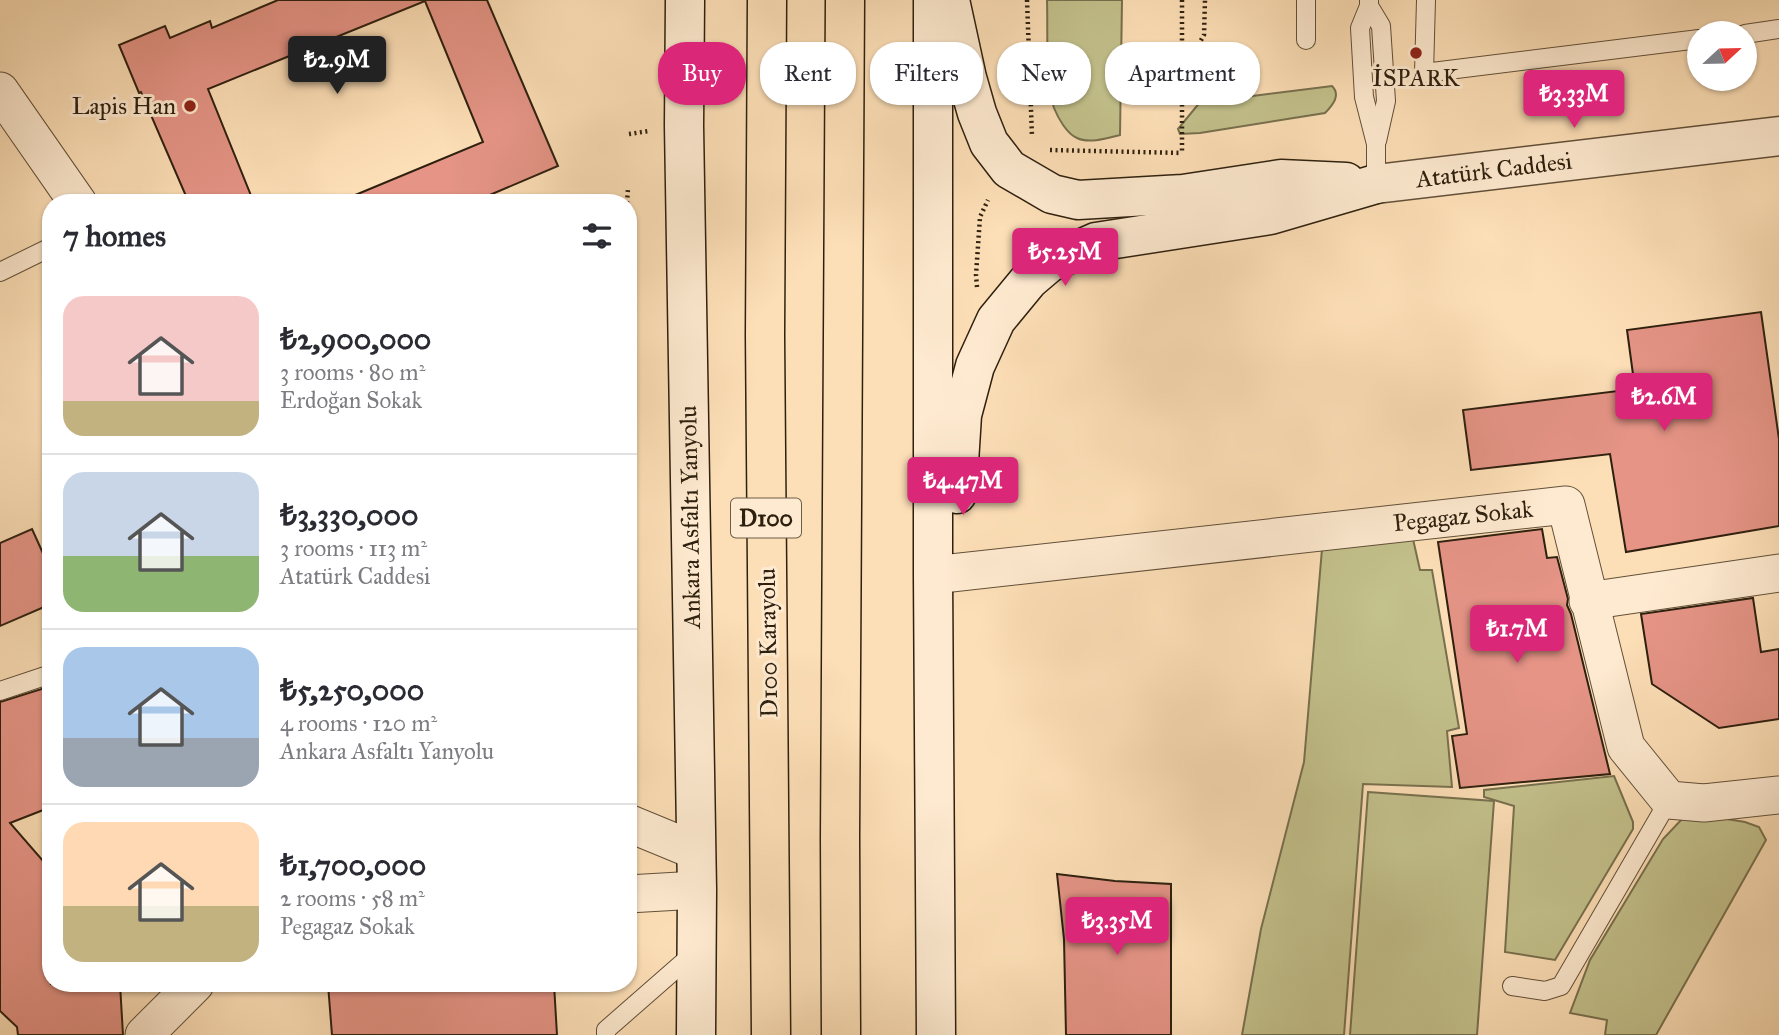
<!DOCTYPE html>
<html lang="en">
<head>
<meta charset="utf-8">
<style>
  body { margin:0; font-family:"IM FELL Great Primer",serif; background:#f2f2f3; color:#2b2b33; height:100vh; display:flex; flex-direction:column; font-size:26px; white-space:nowrap }
  * { box-sizing:border-box; margin:0 }
  p { font-size:23px; color:#7c7c81 }
  .icon { flex:none; width:38px; height:38px; fill:none; stroke:currentColor; stroke-width:2; stroke-linecap:round; stroke-linejoin:round }
  .map { position:relative; flex:1; overflow:hidden }
  .panel { position:absolute; left:42px; top:194px; width:595px; height:798px; display:flex; flex-direction:column; background:#fff; border-radius:28px; box-shadow:0 2px 5px #0004 }
  .panel>* { flex:none }
  .hud { position:absolute; left:658px; top:42px; width:665px; height:63px; display:flex; gap:14px }
  .needle { width:46px; rotate:68deg }
  .controls { position:absolute; left:1687px; top:21px; display:grid; gap:14px }
  .controls a { display:grid; place-items:center; width:70px; height:70px; border-radius:50%; background:#fff; box-shadow:0 2px 5px #0004; font-size:35px }
  .price { position:absolute; translate:-50% -60px; padding:0 16px; border-radius:7px; background:#db2777; color:#fff; font-size:23px; line-height:46px; filter:drop-shadow(0 2px 4px #0008) }
  .price::after { content:''; position:absolute; left:50%; top:42px; width:21px; height:16px; margin-left:-10px; background:inherit; clip-path:polygon(0 0,100% 0,50% 100%) }
  .price.selected { background:#222; color:#fff }
  ul { padding:0; list-style:none }
  li { display:flex; align-items:center; gap:21px; height:175px; padding:0 21px }
  li+li { border-top:2px solid #e1e1e2 }
  li span { display:grid; place-items:center; flex:none; width:196px; height:140px; border-radius:21px; color:#555 }
  li>.icon { margin-inline-start:auto }
  span .icon { width:84px; height:84px; fill:#fffc; stroke-width:1 }
  li b { font-size:30px }
  h2 { display:flex; justify-content:space-between; align-items:center; height:84px; padding:0 21px; font-size:30px }
  .pill { padding:0 24px; border-radius:28px; background:#fff; box-shadow:0 2px 5px #0004; font-size:24px; line-height:63px }
  .pill.selected { background:#db2777; color:#fff }
  .map>svg:first-child { display:block }
</style>
</head>
<body>
<div class="map">
<svg width="1779" height="1035" viewBox="0 0 1779 1035">
  <rect width="100%" height="100%" fill="#fddfb7"/>
  <filter id="stains"><feTurbulence type="fractalNoise" baseFrequency=".00286" numOctaves="4"/><feColorMatrix values="0 0 0 0 .2 0 0 0 0 .09 0 0 0 0 .02 0 0 0 .5 -.17"/></filter>
  <radialGradient id="worn" r=".72"><stop offset=".6" stop-color="#630" stop-opacity="0"/><stop offset="1" stop-color="#630" stop-opacity=".3"/></radialGradient>
  <!-- green -->
  <g fill="#c3c18c" stroke="#78704e" stroke-width="2">
    <path d="M1047 0H1122L1120 135C1108 138 1089 144 1077 138 1067 134 1058 118 1054 108 1045 82 1048 29 1047 0Z"/>
    <path d="M1332 86C1341 95 1333 105 1325 113L1200 133 1180 134 1178 129 1205 96 1220 95 1237 98Z"/>
    <polygon points="1413,539 1420,570 1432,570 1459,728 1447,731 1452,787 1363,784 1344,1035 1242,1035 1261,929 1304,762 1322,549"/>
    <polygon points="1614,776 1633,822 1633,829 1555,960 1505,952 1514,806 1484,797 1484,790"/>
    <polygon points="1368,792 1494,801 1477,1035 1350,1035"/>
    <polygon points="1703,815 1745,822 1759,827 1766,840 1656,1035 1605,1035 1607,1020 1570,1013 1590,960 1663,839 1683,818"/>
  </g>
  <!-- building -->
  <g fill="#e59486" stroke="#2e200f" stroke-width="2">
    <polygon points="278,0 487,0 558,166 471,203 336,203 483,142 425,1 208,89 254,203 189,203 141,92 139,93 119,45 165,26 170,38 210,21 212,28"/>
    <polygon points="1761,312 1779,439 1779,526 1626,552 1610,454 1471,470 1463,410 1635,389 1627,330"/>
    <polygon points="32,529 51,571 51,604 0,626 0,543"/>
    <polygon points="1542,529 1547,558 1557,557 1568,599 1567,605 1571,614 1610,774 1460,788 1452,736 1467,734 1438,542"/>
    <polygon points="1753,598 1761,652 1779,649 1779,719 1719,728 1652,684 1641,614"/>
    <polygon points="51,686 51,807 10,823 51,870 51,984 120,984 123,1035 18,1035 17,1027 0,1011 0,702"/>
    <polygon points="1057,874 1115,881 1171,884 1171,1035 1066,1035 1064,939"/>
    <polygon points="328,984 554,984 557,1035 332,1035"/>
  </g>
  <g fill="none" stroke-linecap="round" stroke-linejoin="round">
    <!-- service casing -->
    <g stroke="#625039" stroke-width="20">
      <g id="service">
        <polyline points="1369,0 1369,6 1360,28 1364,97 1376,144 1376,184"/>
        <polyline points="1426,0 1424,73 1699,39"/>
        <polyline points="1369,6 1381,26 1386,101 1377,141"/>
        <polyline points="1745,34 1779,29"/>
        <polyline points="1306,40 1306,0"/>
        <polyline points="0,272 51,247"/>
        <polyline points="0,691 51,674"/>
        <polyline points="1512,986 1545,991 1561,986 1669,800"/>
        <polyline points="606,1035 606,1030 694,953"/>
      </g>
    </g>
    <!-- minor casing -->
    <g stroke="#625039" stroke-width="39">
      <g id="minor">
        <polyline points="0,91 78,203"/>
        <polyline points="933,575 1566,505 1626,747 1669,800 1704,803 1779,795"/>
        <polyline points="1588,601 1779,573"/>
        <polyline points="628,823 696,851"/>
        <polyline points="628,894 697,890"/>
        <polyline points="144,1035 195,984"/>
      </g>
    </g>
    <!-- tertiary casing -->
    <g stroke="#625039" stroke-width="41">
      <polyline id="tertiary" points="1376,184 1779,136"/>
    </g>
    <!-- secondary casing -->
    <g stroke="#2e200f" stroke-width="41">
      <g id="secondary">
        <polyline points="685,0 684,126 697,890 696,1035"/>
        <polyline points="933,0 933,575 936,1035"/>
        <polyline points="950,0 967,78 977,113 989,143 1009,169 1052,194 1078,200 1183,194 1281,179 1346,182"/>
        <polyline points="957,494 962,415 975,366 996,320 1029,280 1049,263 1096,242 1270,215 1376,184"/>
      </g>
    </g>
    <!-- trunk casing -->
    <g stroke="#2e200f" stroke-width="41">
      <g id="trunk">
        <polyline points="767,0 765,335 771,1035"/>
        <polyline points="841,1035 840,838 845,0"/>
      </g>
    </g>
    <!-- path -->
    <g stroke="#2e200f" stroke-width="4.5" stroke-dasharray="2 3.5" stroke-linecap="butt">
      <polyline points="1027,0 1032,137"/>
      <polyline points="1182,0 1182,153"/>
      <polyline points="1182,74 1204,35 1205,0"/>
      <polyline points="629,134 649,131"/>
      <polyline points="1050,150 1182,153"/>
      <polyline points="627,203 628,188"/>
      <polyline points="977,287 976,275 980,217 988,200"/>
    </g>
    <!-- service -->
    <use href="#service" stroke="#feead0" stroke-width="18"/>
    <!-- minor -->
    <use href="#minor" stroke="#feead0" stroke-width="37"/>
    <!-- tertiary -->
    <use href="#tertiary" stroke="#feead0" stroke-width="38"/>
    <!-- secondary -->
    <use href="#secondary" stroke="#feead0" stroke-width="38"/>
    <!-- trunk -->
    <use href="#trunk" stroke="#fddfb7" stroke-width="38"/>
  </g>
  <!-- markers -->
  <g fill="#8f2418" stroke="#feead0" stroke-width="2.5">
    <circle cx="1416" cy="53" r="7"/>
    <circle cx="190" cy="106" r="7"/>
  </g>
  <g text-anchor="middle" stroke-width="6" stroke-linejoin="round" paint-order="stroke">
    <!-- shield labels -->
    <rect fill="#feead0" stroke="#6c5d49" stroke-width="2" x="731" y="498.5" width="70" height="39" rx="5"/>
    <g font-size="23" font-weight="bold" fill="#2e200f">
      <text x="766" y="526">D100</text>
    </g>
    <!-- poi labels -->
    <g font-size="24" fill="#2e200f" stroke="#feead0">
      <text x="1416" y="86">İSPARK</text>
      <text x="176" y="114" text-anchor="end">Lapis Han</text>
    </g>
    <!-- street labels -->
    <g font-size="24" fill="#2e200f" stroke="#feead0">
      <text transform="translate(1494 170) rotate(-7)" y="8">Atatürk Caddesi</text>
      <text transform="translate(1463 516) rotate(-6)" y="8">Pegagaz Sokak</text>
      <text transform="translate(690 517) rotate(-91)" y="8">Ankara Asfaltı Yanyolu</text>
      <text transform="translate(768 643) rotate(-91)" y="8">D100 Karayolu</text>
    </g>
  </g>
  <rect width="100%" height="100%" filter="url(#stains)"/>
  <rect width="100%" height="100%" fill="url(#worn)"/>
</svg>
<div class="controls">
<a><svg class="needle" viewBox="-14 -14 28 28"><path d="M0-13l5 13h-10z" fill="#e53935"/><path d="M0 13l5-13h-10z" fill="#7c7c81"/></svg></a>
</div>
<b class="price selected" style="left:337px;top:96px">₺2.9M</b>
<b class="price" style="left:1574px;top:130px">₺3.33M</b>
<b class="price" style="left:1065px;top:288px">₺5.25M</b>
<b class="price" style="left:1664px;top:433px">₺2.6M</b>
<b class="price" style="left:963px;top:517px">₺4.47M</b>
<b class="price" style="left:1517px;top:665px">₺1.7M</b>
<b class="price" style="left:1117px;top:957px">₺3.35M</b>
<div class="hud">
<a class="pill selected">Buy</a>
<a class="pill">Rent</a>
<a class="pill">Filters</a>
<a class="pill">New</a>
<a class="pill">Apartment</a>
</div>
<section class="panel">
<h2>7 homes<svg class="icon" aria-label="filters" viewBox="0 0 24 24"><path d="M4 7h16M4 17h16"/><circle cx="9" cy="7" r="2"/><circle cx="15" cy="17" r="2"/></svg></h2>
<ul>
<li><span style="background:linear-gradient(#f6c9c9 75%,#c2b280 0)"><svg class="icon" aria-label="home" viewBox="0 0 24 24"><path d="M3 11l9-7 9 7M6 9v11h12V9"/></svg></span><div><b>₺2,900,000</b><p>3 rooms · 80 m²</p><p>Erdoğan Sokak</p></div></li>
<li><span style="background:linear-gradient(#c9d6e8 60%,#8fb573 0)"><svg class="icon" aria-label="home" viewBox="0 0 24 24"><path d="M3 11l9-7 9 7M6 9v11h12V9"/></svg></span><div><b>₺3,330,000</b><p>3 rooms · 113 m²</p><p>Atatürk Caddesi</p></div></li>
<li><span style="background:linear-gradient(#a9c7e8 65%,#9aa5b1 0)"><svg class="icon" aria-label="home" viewBox="0 0 24 24"><path d="M3 11l9-7 9 7M6 9v11h12V9"/></svg></span><div><b>₺5,250,000</b><p>4 rooms · 120 m²</p><p>Ankara Asfaltı Yanyolu</p></div></li>
<li><span style="background:linear-gradient(#ffd9b3 60%,#c2b280 0)"><svg class="icon" aria-label="home" viewBox="0 0 24 24"><path d="M3 11l9-7 9 7M6 9v11h12V9"/></svg></span><div><b>₺1,700,000</b><p>2 rooms · 58 m²</p><p>Pegagaz Sokak</p></div></li>
</ul>
</section>
</div>
</body>
</html>
